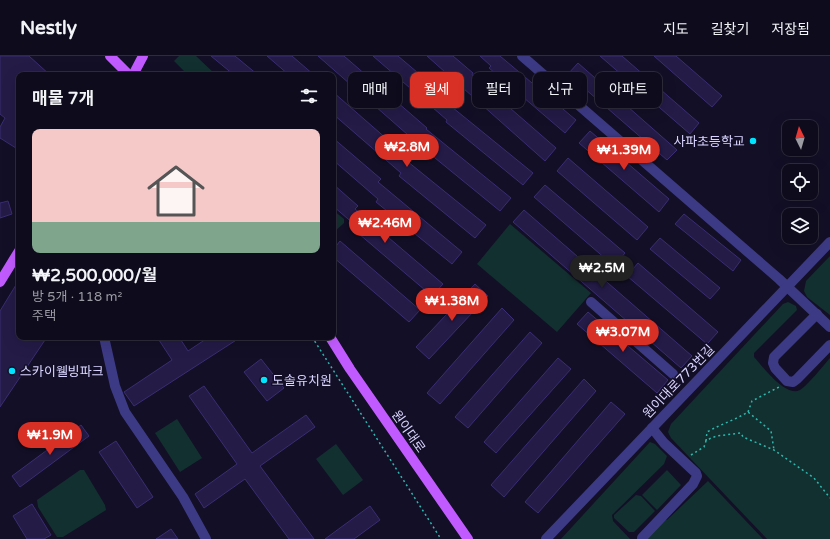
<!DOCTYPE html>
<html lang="ko">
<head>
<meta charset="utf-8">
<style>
  body { margin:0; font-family:"Varela Round","Noto Sans KR",sans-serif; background:#1c1929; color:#f1f3f6; height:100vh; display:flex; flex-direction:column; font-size:15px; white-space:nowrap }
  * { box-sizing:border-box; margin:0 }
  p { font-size:13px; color:#9b9ba3 }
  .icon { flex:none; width:22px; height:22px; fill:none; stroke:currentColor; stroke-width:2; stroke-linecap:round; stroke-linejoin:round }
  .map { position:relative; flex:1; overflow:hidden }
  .drawer { position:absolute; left:16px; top:16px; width:320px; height:268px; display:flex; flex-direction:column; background:#0e0b1c; border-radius:8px; box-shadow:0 4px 16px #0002,0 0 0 1px #2e2b3b }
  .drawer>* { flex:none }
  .hud { position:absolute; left:348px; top:16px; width:380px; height:36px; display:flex; gap:8px }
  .needle { width:26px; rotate:355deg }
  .buttons { position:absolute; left:782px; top:64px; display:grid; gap:8px }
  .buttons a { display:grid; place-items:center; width:36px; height:36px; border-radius:8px; background:#0e0b1c; box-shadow:0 4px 16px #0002,0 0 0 1px #2e2b3b; font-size:20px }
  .price { position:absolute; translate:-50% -34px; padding:0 9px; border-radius:14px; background:#d93025; color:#fff; font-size:13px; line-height:26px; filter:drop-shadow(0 1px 2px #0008) }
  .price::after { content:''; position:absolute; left:50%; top:24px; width:12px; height:9px; margin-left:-6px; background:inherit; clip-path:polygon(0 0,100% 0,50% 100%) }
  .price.selected { background:#222; color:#fff }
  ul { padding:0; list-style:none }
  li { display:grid; align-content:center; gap:8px; height:212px; padding:0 16px }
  li span { display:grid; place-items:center; height:124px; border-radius:8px; color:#555 }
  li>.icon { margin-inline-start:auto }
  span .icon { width:72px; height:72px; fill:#fffc; stroke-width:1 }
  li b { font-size:17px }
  h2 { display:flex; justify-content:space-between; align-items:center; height:48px; padding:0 16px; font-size:17px }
  .tag { padding:0 14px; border-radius:8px; background:#0e0b1c; box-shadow:0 4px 16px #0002,0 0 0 1px #2e2b3b; font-size:14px; line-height:36px }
  .tag.selected { background:#d93025; color:#fff }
  header { display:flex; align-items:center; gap:24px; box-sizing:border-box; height:56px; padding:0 20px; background:#0e0b1c; border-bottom:1px solid #2e2b3b }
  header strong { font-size:19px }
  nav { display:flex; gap:22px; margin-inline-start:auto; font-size:14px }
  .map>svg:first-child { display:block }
</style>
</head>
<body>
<header>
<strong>Nestly</strong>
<nav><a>지도</a><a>길찾기</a><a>저장됨</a></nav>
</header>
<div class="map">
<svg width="830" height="483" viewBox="0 0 830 483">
  <rect width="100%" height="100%" fill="#130f26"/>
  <!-- green -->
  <g fill="#12302f">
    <polygon points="179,0 196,0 216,19 188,19 174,5"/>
    <polygon points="333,154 344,163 344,167 333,177"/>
    <polygon points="510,168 591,237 557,276 477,208"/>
    <polygon points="830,200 830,259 807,241 804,235 806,225"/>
    <path d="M788 246 796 250 797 254 754 297V301C763 311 786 342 800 334 808 329 823 310 830 302V483H767L671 382 668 376 671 368 783 248Z"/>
    <polygon points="177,363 202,402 180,416 155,377"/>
    <polygon points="650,386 655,388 667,400 664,408 612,459 613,465 630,483 561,483"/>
    <polygon points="336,388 363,424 343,439 316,403"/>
    <polygon points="80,414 84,414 105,449 106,454 63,481 57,481 38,451 37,444"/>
    <polygon points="667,414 681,429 657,454 642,439"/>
    <polygon points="708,425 763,483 639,483 660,459 667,464"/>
    <polygon points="636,439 641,440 655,455 634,476 629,476 614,462 614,459"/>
  </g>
  <!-- building -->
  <g fill="#241b47" stroke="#3b2d73">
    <polygon points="0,0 29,0 50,19 19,19 19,94 0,82 0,71 5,62 0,58"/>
    <polygon points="211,0 235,0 258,19 234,19"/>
    <polygon points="267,0 292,0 314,19 289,19"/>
    <polygon points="318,0 344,0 427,72 426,73 511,142 500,155 424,93"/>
    <polygon points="373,0 398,0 450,44 447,47 533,117 523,129 446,66 447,64"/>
    <polygon points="427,0 453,0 473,17 472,19 556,92 545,105"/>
    <polygon points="480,0 500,0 576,64 565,77 489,12 491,10"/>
    <polygon points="600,0 622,0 699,67 690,78"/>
    <polygon points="654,0 676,0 722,40 712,51"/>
    <polygon points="578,7 677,94 667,104 568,18"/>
    <polygon points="333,36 404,98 402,101 486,169 475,182 399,120 401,117 333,58"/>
    <polygon points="590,75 669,143 659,156 579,87"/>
    <polygon points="333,82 381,123 378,126 462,196 452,208 376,146 378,143 333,104"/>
    <polygon points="568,102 648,171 637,184 557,115"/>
    <polygon points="333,128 358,150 355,153 443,228 432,240 352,172 355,169 333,150"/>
    <polygon points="545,129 625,197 614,210 534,141"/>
    <polygon points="8,145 12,158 0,162 0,147"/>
    <polygon points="524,154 692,300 681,312 513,166"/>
    <polygon points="684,158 741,204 733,215 675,168"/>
    <polygon points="660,182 720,232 710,243 650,193"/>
    <polygon points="340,185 420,254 409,266 333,201 333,194"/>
    <polygon points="638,207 718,276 707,288 627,220"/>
    <polygon points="19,224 19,281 47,281 0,351 0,255"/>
    <polygon points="475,228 488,240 429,303 416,291"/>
    <polygon points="502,252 514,264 440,348 427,337"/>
    <polygon points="588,256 668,324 657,337 577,268"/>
    <polygon points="530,276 542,287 468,372 455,361"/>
    <polygon points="157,281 179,281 188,295 209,281 241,281 134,350 124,336 172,304"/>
    <polygon points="558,302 571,313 496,397 484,386"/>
    <polygon points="261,303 284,332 267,345 244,316"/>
    <polygon points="584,323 596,335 504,441 491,429"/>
    <polygon points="204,330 252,397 306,359 315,371 260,410 314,483 289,483 245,423 204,452 195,438 237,408 189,340"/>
    <polygon points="611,346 625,358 538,457 525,446"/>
    <polygon points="81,369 89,380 20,431 12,420"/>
    <polygon points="116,385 153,441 137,452 99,396"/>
    <polygon points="32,448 51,479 44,483 27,483 13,460"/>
    <polygon points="370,450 380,464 354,483 325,483"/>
    <polygon points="171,473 178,483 156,483"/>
  </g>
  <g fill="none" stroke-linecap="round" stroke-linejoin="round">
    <!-- path -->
    <g stroke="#2fb8b0" stroke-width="1.5" stroke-dasharray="2 3" stroke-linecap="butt">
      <polyline points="312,281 441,483"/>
      <polyline points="748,356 752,345 779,331"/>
      <path d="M706 385 707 376C721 368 735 364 748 356L771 375 774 394"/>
      <polyline points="691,399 704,391 706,385 711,382 717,380 741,377 743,381 774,394 814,422 830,442"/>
    </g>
    <!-- minor -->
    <g stroke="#3d3a85" stroke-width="10">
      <polyline points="522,0 779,223 830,271"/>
      <polyline points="591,246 673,318"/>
      <polyline points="817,258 774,301 773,307 775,312 787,325 793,326 797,323 830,289"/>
      <polyline points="104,281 115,330 125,356 183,441 206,483"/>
      <polyline points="642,482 693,428 697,420 696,417 664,387 652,372"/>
      <polyline points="546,483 830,186"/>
    </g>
    <!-- major -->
    <g stroke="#c25bff" stroke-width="10">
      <polyline points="110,0 129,19"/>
      <polyline points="133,19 143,0"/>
      <polyline points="0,226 19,195"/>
      <polyline points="330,281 350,313 468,483"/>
    </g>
  </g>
  <!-- markers -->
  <g fill="#00e5ff" stroke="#130f26" stroke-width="1.5">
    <circle cx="753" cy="85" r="4"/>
    <circle cx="12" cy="315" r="4"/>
    <circle cx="264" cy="324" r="4"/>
  </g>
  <g text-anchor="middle" stroke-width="3" stroke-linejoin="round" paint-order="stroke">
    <!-- poi labels -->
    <g font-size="13" fill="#d9d4ff" stroke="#130f26" text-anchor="start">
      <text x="745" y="90" text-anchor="end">사파초등학교</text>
      <text x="20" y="320">스카이웰빙파크</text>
      <text x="272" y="329">도솔유치원</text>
    </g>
    <!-- street labels -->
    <g font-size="13" fill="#d9d4ff" stroke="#130f26">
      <text transform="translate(678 325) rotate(-46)" y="5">원이대로773번길</text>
      <text transform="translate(409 375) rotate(55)" y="5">원이대로</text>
    </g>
  </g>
</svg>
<div class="buttons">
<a><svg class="needle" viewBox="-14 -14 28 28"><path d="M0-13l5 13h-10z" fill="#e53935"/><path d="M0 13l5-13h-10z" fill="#9b9ba3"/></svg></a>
<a><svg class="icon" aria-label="locate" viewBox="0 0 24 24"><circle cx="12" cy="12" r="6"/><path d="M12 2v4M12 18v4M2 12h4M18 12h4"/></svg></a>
<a><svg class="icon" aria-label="layers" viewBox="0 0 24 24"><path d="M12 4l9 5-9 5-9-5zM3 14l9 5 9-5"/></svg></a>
</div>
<b class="price" style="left:407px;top:112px">₩2.8M</b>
<b class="price" style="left:624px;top:115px">₩1.39M</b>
<b class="price" style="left:385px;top:188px">₩2.46M</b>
<b class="price selected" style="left:602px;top:233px">₩2.5M</b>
<b class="price" style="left:452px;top:266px">₩1.38M</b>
<b class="price" style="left:623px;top:297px">₩3.07M</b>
<b class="price" style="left:50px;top:400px">₩1.9M</b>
<div class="hud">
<a class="tag">매매</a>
<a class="tag selected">월세</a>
<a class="tag">필터</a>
<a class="tag">신규</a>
<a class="tag">아파트</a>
</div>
<section class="drawer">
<h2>매물 7개<svg class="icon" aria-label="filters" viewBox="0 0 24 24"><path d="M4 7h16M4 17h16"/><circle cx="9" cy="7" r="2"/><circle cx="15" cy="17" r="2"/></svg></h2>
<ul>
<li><span style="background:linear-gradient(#f6c9c9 75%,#7fa58c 0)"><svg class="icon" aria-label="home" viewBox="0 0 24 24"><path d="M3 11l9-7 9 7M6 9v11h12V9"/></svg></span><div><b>₩2,500,000/월</b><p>방 5개 · 118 m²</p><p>주택</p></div></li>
</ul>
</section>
</div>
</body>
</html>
